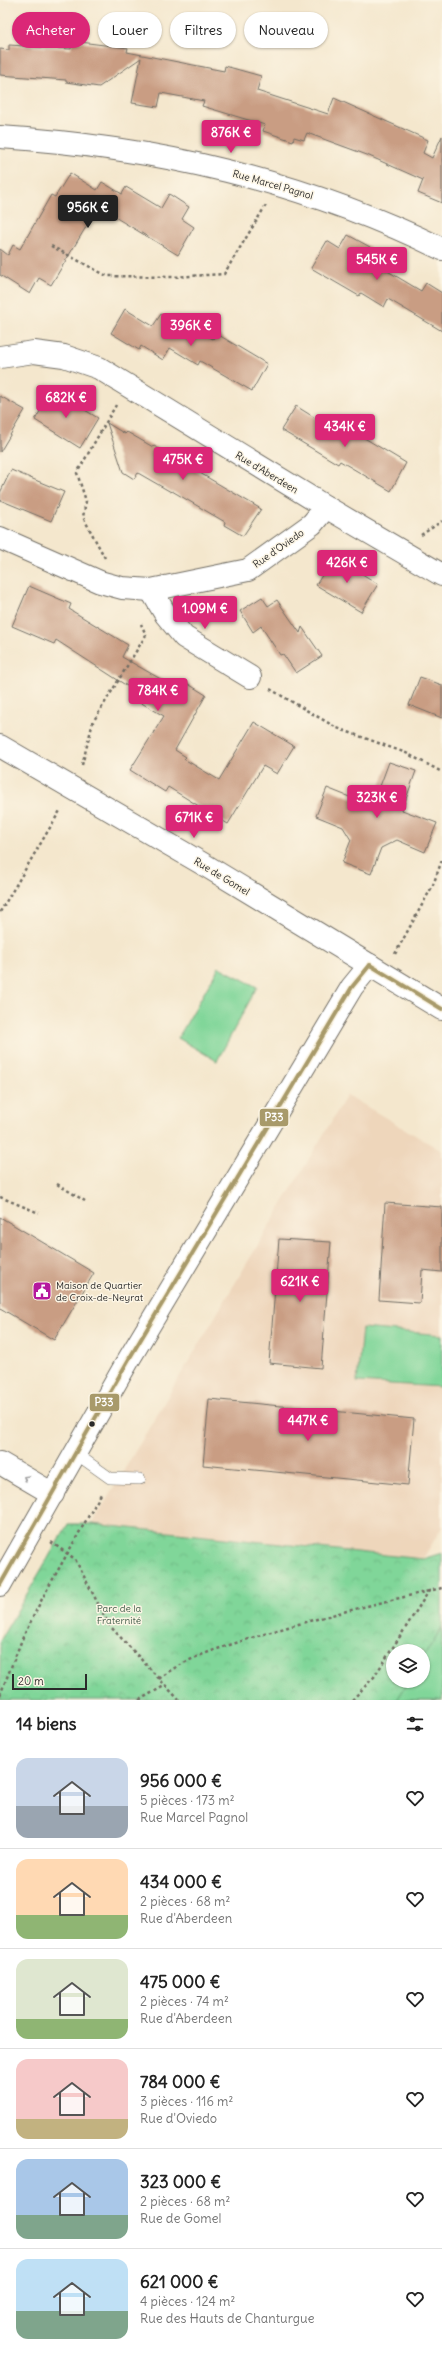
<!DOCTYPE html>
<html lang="fr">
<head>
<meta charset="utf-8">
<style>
  body { margin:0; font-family:Delius,sans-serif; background:#f6f6f6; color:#222; height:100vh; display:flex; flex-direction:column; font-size:15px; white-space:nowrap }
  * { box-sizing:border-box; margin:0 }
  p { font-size:13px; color:#767676 }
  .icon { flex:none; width:22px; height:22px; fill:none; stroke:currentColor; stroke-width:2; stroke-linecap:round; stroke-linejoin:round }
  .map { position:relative; height:1700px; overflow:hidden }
  .panel { display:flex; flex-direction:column; background:#fff; flex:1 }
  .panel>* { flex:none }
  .guide { position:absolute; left:12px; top:12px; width:418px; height:36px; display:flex; gap:8px }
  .buttons { position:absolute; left:386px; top:1644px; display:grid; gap:8px }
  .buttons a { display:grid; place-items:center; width:44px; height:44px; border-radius:50%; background:#fff; box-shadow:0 1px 3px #0004; font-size:20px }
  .scale { position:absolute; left:12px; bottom:10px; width:75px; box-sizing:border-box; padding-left:4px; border:2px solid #2b2b2b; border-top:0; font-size:11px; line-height:14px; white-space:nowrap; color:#2b2b2b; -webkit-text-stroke:3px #fcf5e5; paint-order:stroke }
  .price { position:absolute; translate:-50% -34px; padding:0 9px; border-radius:4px; background:#db2777; color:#fff; font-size:13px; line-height:26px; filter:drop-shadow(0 1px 2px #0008) }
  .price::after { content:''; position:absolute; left:50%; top:24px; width:12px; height:9px; margin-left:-6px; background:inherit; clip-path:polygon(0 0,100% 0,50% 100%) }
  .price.active { background:#222; color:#fff }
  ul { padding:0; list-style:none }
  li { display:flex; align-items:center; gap:12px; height:100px; padding:0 16px }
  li+li { border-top:1px solid #e0e0e0 }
  li span { display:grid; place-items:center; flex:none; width:112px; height:80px; border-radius:12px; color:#555 }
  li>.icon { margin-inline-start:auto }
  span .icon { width:48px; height:48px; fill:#fffc; stroke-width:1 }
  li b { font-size:17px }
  h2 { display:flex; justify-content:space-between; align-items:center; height:48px; padding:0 16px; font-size:17px }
  .chip { padding:0 14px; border-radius:18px; background:#fff; box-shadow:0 1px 3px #0004; font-size:14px; line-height:36px }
  .chip.active { background:#db2777; color:#fff }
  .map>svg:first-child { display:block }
</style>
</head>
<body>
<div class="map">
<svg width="442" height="1700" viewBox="0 0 442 1700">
  <defs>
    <pattern id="park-crowns" width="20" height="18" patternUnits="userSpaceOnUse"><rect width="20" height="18" fill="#80d699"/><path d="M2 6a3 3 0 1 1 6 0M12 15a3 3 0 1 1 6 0" fill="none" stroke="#6fb884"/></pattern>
  </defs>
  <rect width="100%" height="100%" fill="#fcf5e5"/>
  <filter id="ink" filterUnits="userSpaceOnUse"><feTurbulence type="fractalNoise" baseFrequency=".025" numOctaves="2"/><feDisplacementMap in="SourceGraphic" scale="8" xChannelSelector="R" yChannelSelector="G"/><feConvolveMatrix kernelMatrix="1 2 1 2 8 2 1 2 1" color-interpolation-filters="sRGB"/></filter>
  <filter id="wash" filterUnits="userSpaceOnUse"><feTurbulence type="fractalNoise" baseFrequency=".012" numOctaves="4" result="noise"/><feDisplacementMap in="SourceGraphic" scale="16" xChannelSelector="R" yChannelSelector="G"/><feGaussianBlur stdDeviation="0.9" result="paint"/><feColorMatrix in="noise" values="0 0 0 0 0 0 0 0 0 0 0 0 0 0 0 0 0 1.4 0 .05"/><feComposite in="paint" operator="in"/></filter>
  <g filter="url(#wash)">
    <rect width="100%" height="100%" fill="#f4e7cd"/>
    <!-- built -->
    <polygon fill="#eed6bb" points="347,1095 442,1151 442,1527 423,1559 92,1524"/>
    <!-- park -->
    <path fill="url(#park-crowns)" stroke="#568062" fill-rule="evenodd" d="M68 1524H92L423 1559 442 1553V1700H0V1640ZM393 1651H423V1681H393Z"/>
    <!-- pitch -->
    <g fill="#80d699" stroke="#568062">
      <polygon points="219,967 257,987 217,1061 178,1038"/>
      <polygon points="362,1328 442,1335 442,1387 357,1382"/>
      <polygon points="442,1627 442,1700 397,1700 409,1681 423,1681 423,1658"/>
    </g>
    <g id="blocks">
      <!-- building -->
      <g fill="#c99d83">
        <polygon points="72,41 128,48 127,52 224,71 225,66 261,76 257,91 328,114 334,98 428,140 423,153 432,158 442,136 442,203 418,193 423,180 367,155 307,133 304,140 294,137 293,141 263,131 265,125 202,106 204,101 161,93 158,107 132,103 141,58 99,87 66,82 66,80 0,75 0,49 9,50 9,45 71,49"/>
        <polygon points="70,173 97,190 102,182 122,194 126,187 161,208 169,194 189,207 182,219 194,227 178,255 98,207 51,285 39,278 30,294 0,275 0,249 8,255 13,245 20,249 51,195 55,197"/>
        <polygon points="348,235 370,247 364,257 421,291 426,283 442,293 442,331 388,299 384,307 361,293 359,296 311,268 327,241 340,249"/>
        <polygon points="125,309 153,326 161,314 187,329 190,325 213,339 217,334 267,364 252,391 200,361 198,365 170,348 163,360 141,346 139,350 111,333"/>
        <polygon points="52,390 98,418 80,448 35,420"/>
        <polygon points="0,396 25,410 0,452"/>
        <polygon points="296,406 328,426 330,423 354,437 356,433 406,463 391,491 340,461 338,464 281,430"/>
        <polygon points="107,423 125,434 127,432 153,447 154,446 261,509 243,536 224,525 225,522 172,491 171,492 138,473 134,479 123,472"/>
        <polygon points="11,470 64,492 51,521 0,500 0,493"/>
        <polygon points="334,556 378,584 361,612 316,585"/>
        <polygon points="29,586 71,604 69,609 128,645 122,657 180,690 185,682 206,695 175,750 186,757 184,759 219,780 254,722 294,746 277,774 263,766 228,824 168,787 165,792 130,770 164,716 138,701 141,695 56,640 54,644 12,626"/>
        <polygon points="262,597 268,606 277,600 300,633 302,627 322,656 296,673 283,654 280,655 261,626 253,632 240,611"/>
        <polygon points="420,677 442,685 442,718 409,705"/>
        <polygon points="389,762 416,771 402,810 437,823 425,852 397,840 381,848 371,874 342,863 351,840 343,827 316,816 327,788 352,798 364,791 376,797"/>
        <polygon points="385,1203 442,1207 442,1272 422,1270 420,1303 379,1300"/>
        <polygon points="0,1217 94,1273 54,1340 0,1308"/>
        <polygon points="279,1239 331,1242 321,1368 269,1363"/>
        <polygon points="209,1399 414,1419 408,1485 203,1465"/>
      </g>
    </g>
  </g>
  <g filter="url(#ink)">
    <use href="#blocks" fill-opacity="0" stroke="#716d64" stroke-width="1"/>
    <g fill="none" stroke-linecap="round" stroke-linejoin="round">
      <!-- lane casing -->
      <g stroke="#716d64" stroke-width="12">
        <polyline id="lane" points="75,1453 110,1478 140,1479"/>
      </g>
      <!-- street casing -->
      <g stroke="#716d64" stroke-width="24">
        <g id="street">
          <path d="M0 137C157 147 300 180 442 249"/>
          <polyline points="0,357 34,352 64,356 99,368 326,507 442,575"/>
          <polyline points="0,538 100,582 122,588 151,590 248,570 312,524 326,507"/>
          <polyline points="151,590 166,615 184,637 250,677"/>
          <polyline points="0,746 203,864 442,1009"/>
          <polyline points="0,1463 53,1494"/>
          <polyline points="0,1585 129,1359 352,987 370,965"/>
        </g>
      </g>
      <!-- path -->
      <g stroke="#716d64" stroke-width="2.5" stroke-dasharray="3 3" stroke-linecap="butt">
        <polyline points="51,246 107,276 173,277 224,274 266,205"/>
        <polyline points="421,535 442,521"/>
        <polyline points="105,558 83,517 86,501 77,473 116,405"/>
        <polyline points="270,689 337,728 406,753 442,772"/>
        <polyline points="82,765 93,722 146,635 141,624"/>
        <polyline points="0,912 61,809"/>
        <polyline points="395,954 433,885 442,860"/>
        <polyline points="57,1184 85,1201"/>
        <polyline points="0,1197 39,1213"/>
        <polyline points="51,1542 75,1559 109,1625 179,1700"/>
        <path d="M159 1679C183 1659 214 1650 242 1641 304 1621 366 1606 429 1591"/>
        <polyline points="0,1695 23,1637 44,1595 101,1494"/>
        <polyline points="139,1700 166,1685"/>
        <polyline points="352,1700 374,1677 429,1591 442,1588"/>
      </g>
      <!-- lane -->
      <use href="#lane" stroke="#fff" stroke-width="11"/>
      <!-- street -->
      <use href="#street" stroke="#fff" stroke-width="22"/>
      <!-- bus-1 casing -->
      <g stroke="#fcf5e5" stroke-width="7">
        <g id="bus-1">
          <polyline points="370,965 442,1009"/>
          <polyline points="0,1585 129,1359 352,987 370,965"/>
        </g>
      </g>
      <!-- bus-1 -->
      <use href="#bus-1" stroke="#a89a6a" stroke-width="4"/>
    </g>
    <!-- one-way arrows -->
    <defs><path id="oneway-chevron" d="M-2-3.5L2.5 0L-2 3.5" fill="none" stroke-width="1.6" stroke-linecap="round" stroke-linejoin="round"/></defs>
    <use stroke="#a0a0a0" href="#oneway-chevron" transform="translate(26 1478) rotate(-149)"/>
  </g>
  <!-- icons -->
  <defs>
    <g id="civic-square" transform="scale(1)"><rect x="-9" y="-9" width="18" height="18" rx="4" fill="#b5179e" stroke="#fcf5e5"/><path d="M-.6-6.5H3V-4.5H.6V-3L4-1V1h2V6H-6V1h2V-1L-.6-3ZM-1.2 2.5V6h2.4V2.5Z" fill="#fff"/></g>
  </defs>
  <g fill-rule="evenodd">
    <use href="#civic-square" x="42" y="1291"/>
  </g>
  <!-- markers -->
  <circle fill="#2b2b2b" stroke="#fcf5e5" stroke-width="1.5" cx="92" cy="1424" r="3.5"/>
  <g text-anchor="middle" stroke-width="3" stroke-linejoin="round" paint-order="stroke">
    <!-- street labels -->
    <g font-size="10" fill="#2b2b2b" stroke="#fcf5e5">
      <text transform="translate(273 184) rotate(16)" y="4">Rue Marcel Pagnol</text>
      <text transform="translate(267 472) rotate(31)" y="4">Rue d'Aberdeen</text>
      <text transform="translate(278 548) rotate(-35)" y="4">Rue d'Oviedo</text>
      <text transform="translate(222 876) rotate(31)" y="4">Rue de Gomel</text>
    </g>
    <!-- poi labels -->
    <g font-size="10" fill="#2b2b2b" stroke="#fcf5e5" text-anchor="start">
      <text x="56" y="1289">Maison de Quartier<tspan x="56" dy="12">de Croix-de-Neyrat</tspan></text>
    </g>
    <!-- park labels -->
    <g font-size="10" fill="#445e4c" stroke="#fcf5e5">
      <text x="119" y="1612">Parc de la<tspan x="119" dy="12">Fraternité</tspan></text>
    </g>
  </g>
  <g stroke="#fcf5e5" stroke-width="1.5">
    <rect x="259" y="1108" width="30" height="19" rx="4" fill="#a89a6a"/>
    <rect x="89" y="1393" width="31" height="19" rx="4" fill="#a89a6a"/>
  </g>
  <g font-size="11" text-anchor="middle" font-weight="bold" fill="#fff">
    <text x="274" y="1121">P33</text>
    <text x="104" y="1406">P33</text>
  </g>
</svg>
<div class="buttons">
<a><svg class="icon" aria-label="layers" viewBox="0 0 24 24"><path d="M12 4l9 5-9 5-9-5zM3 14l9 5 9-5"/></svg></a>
</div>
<div class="scale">20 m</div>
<b class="price" style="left:231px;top:154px">876K €</b>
<b class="price active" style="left:88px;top:229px">956K €</b>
<b class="price" style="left:377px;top:281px">545K €</b>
<b class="price" style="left:191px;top:347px">396K €</b>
<b class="price" style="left:66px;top:419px">682K €</b>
<b class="price" style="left:345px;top:448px">434K €</b>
<b class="price" style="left:183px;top:481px">475K €</b>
<b class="price" style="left:347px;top:584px">426K €</b>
<b class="price" style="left:205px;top:630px">1.09M €</b>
<b class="price" style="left:158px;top:712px">784K €</b>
<b class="price" style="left:377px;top:819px">323K €</b>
<b class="price" style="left:194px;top:839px">671K €</b>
<b class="price" style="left:300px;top:1303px">621K €</b>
<b class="price" style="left:308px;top:1442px">447K €</b>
<div class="guide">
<a class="chip active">Acheter</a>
<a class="chip">Louer</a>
<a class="chip">Filtres</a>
<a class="chip">Nouveau</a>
</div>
</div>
<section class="panel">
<h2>14 biens<svg class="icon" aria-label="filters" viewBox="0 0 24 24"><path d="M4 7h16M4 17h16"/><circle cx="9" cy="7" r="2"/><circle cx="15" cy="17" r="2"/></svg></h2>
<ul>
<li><span style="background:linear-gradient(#c9d6e8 60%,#9aa5b1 0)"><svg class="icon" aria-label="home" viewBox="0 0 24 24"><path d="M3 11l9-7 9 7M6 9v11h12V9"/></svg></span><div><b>956 000 €</b><p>5 pièces · 173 m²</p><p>Rue Marcel Pagnol</p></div><svg class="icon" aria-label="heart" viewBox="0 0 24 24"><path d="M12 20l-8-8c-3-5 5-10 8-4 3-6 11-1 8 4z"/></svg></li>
<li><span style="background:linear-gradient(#ffd9b3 70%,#8fb573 0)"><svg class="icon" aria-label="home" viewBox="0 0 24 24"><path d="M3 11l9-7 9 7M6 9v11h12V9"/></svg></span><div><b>434 000 €</b><p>2 pièces · 68 m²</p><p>Rue d'Aberdeen</p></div><svg class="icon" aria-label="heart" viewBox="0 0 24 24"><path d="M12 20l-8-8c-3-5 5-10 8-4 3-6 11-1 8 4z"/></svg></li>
<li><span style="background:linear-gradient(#dfe7d0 75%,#8fb573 0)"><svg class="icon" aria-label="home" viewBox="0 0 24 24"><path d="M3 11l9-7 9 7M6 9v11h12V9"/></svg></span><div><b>475 000 €</b><p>2 pièces · 74 m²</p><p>Rue d'Aberdeen</p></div><svg class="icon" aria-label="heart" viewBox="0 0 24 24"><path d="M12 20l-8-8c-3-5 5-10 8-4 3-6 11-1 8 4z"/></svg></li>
<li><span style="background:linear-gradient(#f6c9c9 75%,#c2b280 0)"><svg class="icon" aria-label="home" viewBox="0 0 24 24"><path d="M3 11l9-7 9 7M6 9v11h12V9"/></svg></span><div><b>784 000 €</b><p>3 pièces · 116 m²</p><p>Rue d'Oviedo</p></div><svg class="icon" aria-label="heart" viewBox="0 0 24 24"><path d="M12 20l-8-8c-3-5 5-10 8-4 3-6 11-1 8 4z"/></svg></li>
<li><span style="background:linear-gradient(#a9c7e8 70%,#7fa58c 0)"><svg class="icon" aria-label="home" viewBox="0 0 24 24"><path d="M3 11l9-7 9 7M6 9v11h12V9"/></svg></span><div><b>323 000 €</b><p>2 pièces · 68 m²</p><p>Rue de Gomel</p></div><svg class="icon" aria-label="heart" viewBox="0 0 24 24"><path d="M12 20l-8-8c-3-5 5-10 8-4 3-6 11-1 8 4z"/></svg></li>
<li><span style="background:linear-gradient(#bfe0f5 65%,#7fa58c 0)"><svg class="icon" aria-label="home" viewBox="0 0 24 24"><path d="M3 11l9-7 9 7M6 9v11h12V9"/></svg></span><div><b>621 000 €</b><p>4 pièces · 124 m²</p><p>Rue des Hauts de Chanturgue</p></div><svg class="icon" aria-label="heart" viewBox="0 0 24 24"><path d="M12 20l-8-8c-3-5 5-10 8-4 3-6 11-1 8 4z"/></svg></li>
</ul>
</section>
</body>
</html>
